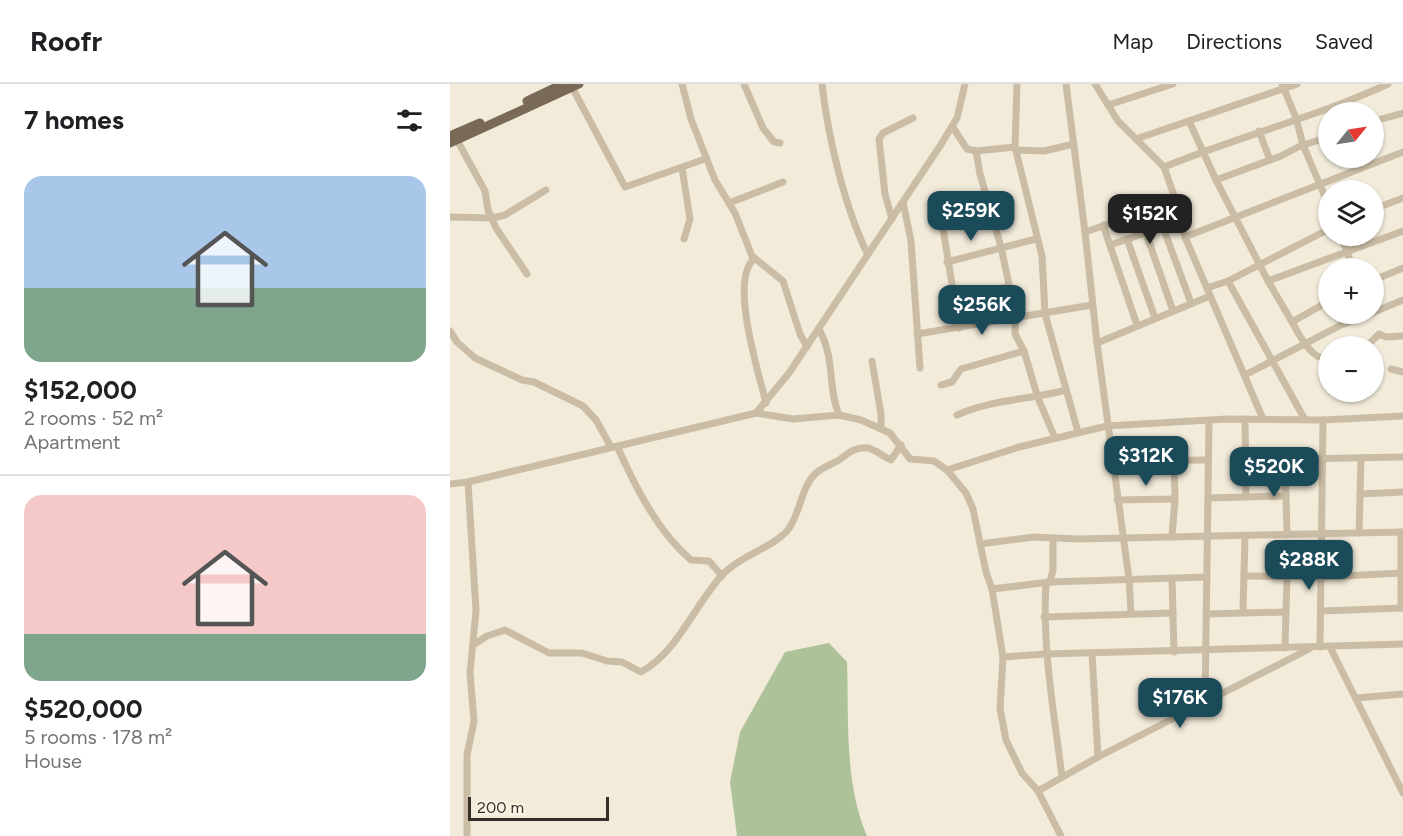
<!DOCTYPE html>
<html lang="en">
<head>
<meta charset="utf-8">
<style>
  body { margin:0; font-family:Figtree,sans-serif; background:#f6f6f6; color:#202124; height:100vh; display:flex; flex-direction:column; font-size:22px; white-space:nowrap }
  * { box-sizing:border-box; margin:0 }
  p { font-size:20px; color:#757577 }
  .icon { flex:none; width:33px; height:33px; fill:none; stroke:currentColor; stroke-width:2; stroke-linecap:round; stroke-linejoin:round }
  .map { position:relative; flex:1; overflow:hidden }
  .panel { display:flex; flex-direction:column; background:#fff; width:450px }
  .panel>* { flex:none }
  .needle { width:39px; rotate:60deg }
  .controls { position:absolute; left:868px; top:18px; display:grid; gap:12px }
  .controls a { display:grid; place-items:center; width:66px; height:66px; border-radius:50%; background:#fff; box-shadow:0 2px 4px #0004; font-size:30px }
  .scale { position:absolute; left:18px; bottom:15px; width:141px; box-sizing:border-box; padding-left:6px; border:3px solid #362f27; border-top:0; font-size:16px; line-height:21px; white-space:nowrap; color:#362f27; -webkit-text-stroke:4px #faf4e6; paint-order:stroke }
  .price { position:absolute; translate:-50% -51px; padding:0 14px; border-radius:12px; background:#1b4a59; color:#fff; font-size:20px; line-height:39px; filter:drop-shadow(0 2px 3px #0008) }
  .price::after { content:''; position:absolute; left:50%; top:36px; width:18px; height:14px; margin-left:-9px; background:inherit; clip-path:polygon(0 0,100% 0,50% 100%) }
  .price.current { background:#222; color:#fff }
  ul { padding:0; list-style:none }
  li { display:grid; align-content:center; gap:12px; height:318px; padding:0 24px }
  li+li { border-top:2px solid #e0e0e0 }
  li span { display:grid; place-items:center; height:186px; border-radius:18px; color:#555 }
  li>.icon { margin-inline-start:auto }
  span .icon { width:108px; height:108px; fill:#fffc; stroke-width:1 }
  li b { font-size:26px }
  h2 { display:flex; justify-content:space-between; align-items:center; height:72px; padding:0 24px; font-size:26px }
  header { display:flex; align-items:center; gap:36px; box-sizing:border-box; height:84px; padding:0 30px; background:#fff; border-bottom:2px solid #e0e0e0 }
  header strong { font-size:28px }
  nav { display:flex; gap:33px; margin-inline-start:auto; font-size:21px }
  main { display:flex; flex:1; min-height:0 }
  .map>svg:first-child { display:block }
</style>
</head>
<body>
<header>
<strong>Roofr</strong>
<nav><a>Map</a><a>Directions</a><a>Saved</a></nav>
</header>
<main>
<section class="panel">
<h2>7 homes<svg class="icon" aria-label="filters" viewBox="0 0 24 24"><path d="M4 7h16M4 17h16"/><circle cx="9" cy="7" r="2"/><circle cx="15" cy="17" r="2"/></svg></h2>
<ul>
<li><span style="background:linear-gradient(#a9c7e8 60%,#7fa58c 0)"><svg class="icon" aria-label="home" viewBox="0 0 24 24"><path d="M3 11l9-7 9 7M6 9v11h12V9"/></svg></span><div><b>$152,000</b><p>2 rooms · 52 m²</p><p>Apartment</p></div></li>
<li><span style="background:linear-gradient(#f6c9c9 75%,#7fa58c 0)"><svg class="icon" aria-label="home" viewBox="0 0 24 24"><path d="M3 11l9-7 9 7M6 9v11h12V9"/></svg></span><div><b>$520,000</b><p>5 rooms · 178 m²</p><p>House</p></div></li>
</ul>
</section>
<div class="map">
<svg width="953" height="752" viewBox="0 0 953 752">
  <rect width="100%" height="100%" fill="#f2ebda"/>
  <!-- green -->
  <path fill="#adc299" d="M379 559 397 578C399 634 394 699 417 752H287L280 698 290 648 335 568Z"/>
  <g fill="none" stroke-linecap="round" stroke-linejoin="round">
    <!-- minor -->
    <g stroke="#cbbda5" stroke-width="7">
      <polyline points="232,0 241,35 265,96 285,129 302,172 333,197 350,250 357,263"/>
      <polyline points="294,0 313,44 324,58 330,59"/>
      <path d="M372 0C378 53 394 121 417 169"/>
      <polyline points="567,0 565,63 592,172 595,230 628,348"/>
      <polyline points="616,0 635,148 647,259"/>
      <polyline points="645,0 668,37 714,83 726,117 735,153 813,335"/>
      <polyline points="832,0 846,34 853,61 879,122"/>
      <polyline points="122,3 175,103 255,75"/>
      <polyline points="658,21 723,0"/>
      <polyline points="739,37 766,96 818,197 953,147"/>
      <polyline points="924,37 953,29"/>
      <polyline points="502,42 517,65 526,67 565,63"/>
      <polyline points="809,47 820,76"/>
      <polyline points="686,55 847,0"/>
      <polyline points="7,56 35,107 38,126 46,144 77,190"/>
      <polyline points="566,66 594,67 624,60"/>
      <polyline points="526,67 530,90 551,163 566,233 565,250 574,267 588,314 605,354"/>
      <path d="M714 83C787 53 866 33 938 0"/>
      <polyline points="232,84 240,135 234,155"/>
      <polyline points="766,96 831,72 850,62 879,53"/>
      <polyline points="453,118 461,157 470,284"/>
      <polyline points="279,119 333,98"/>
      <polyline points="924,125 953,114"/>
      <polyline points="491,132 509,244"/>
      <polyline points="0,133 42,134 55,131 96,106"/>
      <polyline points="442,135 435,110 429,55 433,49 463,34"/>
      <polyline points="653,141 687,241"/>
      <polyline points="713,143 741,219"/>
      <polyline points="635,148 726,117"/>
      <polyline points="696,149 723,227"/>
      <polyline points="891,152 903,184"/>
      <polyline points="735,153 953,68"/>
      <polyline points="677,155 705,234"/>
      <polyline points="660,161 731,137"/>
      <path d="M304 175C279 196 309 290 316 319"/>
      <polyline points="497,178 586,155"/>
      <polyline points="924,196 953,184"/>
      <polyline points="778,197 854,334"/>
      <polyline points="818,197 842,238"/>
      <polyline points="757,204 778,197 879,145"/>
      <polyline points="503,212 559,203"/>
      <path d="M879 217 842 238C849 251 862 277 879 275"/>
      <polyline points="924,228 953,216"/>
      <path d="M369 245C386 277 377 302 389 331"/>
      <polyline points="0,247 7,258 25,274 72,296 84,298 133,322 146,336 161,363"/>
      <polyline points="467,250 642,221"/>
      <polyline points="917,262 929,250 936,253 953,252"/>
      <polyline points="422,277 431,330 431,344"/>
      <polyline points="941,285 953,288"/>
      <polyline points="795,291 891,241 920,230"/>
      <polyline points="491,301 502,298 511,285 574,267"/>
      <polyline points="306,329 343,335 389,331 411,336 440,349 460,375 484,377 497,386 516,409 523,425 536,488 542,505 553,573 550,625 556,656 572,689 588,707 611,752"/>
      <path d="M507 331C542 315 579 316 616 306"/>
      <polyline points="795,335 796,412"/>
      <path d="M167 362C185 402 207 447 241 476L259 477 272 492"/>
      <polyline points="835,375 837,451"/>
      <polyline points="795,376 953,373"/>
      <polyline points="662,377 758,376"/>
      <polyline points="497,386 569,363 657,342 777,335 873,336 953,332"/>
      <polyline points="0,400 18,398 306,329 339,289 490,62 507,34 515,0"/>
      <polyline points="910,410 953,408"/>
      <polyline points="758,414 836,412"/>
      <polyline points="667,416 725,415"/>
      <polyline points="909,449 911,374"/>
      <polyline points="722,453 725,415 724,376"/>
      <polyline points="530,460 584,453 628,455 953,448"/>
      <polyline points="794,492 871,493 953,489"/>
      <polyline points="722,494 724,568"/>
      <polyline points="600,498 603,486 603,455"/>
      <path d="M596 499C592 564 604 628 612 693"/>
      <polyline points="542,505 600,498 757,493"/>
      <polyline points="951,524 951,448"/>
      <polyline points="793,527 795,452"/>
      <polyline points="871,527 953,524"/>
      <polyline points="681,529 679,495 647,259 760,212"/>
      <polyline points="756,530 836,528"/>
      <polyline points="594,533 723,529"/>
      <path d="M23 561 37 552 55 546 99 569H132L157 577 172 578 191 588C227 569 245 520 273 490 293 470 322 464 337 447 351 430 350 405 365 390 372 383 381 381 389 376 397 370 406 362 418 364 427 366 433 373 441 376L451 361"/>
      <polyline points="870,563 873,336"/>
      <polyline points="880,563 953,709"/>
      <polyline points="835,564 837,493"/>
      <polyline points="642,569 648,673"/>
      <polyline points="553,573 596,570 953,560"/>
      <polyline points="906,614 953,610"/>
      <polyline points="755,619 759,338"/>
      <polyline points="588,707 648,673 859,565"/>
      <polyline points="17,752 17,671 24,637 20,589 26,526 18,398"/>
    </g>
    <!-- major -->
    <g stroke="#796957" stroke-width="9">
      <polyline points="77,17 113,0"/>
      <polyline points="0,52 30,39"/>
      <polyline points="0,59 129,0"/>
    </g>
  </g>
</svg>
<div class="controls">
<a><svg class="needle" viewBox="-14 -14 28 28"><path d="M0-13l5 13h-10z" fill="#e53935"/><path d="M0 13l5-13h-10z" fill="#757577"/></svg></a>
<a><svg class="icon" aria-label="layers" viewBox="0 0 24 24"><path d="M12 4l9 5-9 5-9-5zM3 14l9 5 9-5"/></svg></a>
<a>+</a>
<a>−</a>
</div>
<div class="scale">200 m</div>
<b class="price" style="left:521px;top:158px">$259K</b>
<b class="price current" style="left:700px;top:161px">$152K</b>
<b class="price" style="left:532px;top:252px">$256K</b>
<b class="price" style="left:696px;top:403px">$312K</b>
<b class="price" style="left:824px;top:414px">$520K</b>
<b class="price" style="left:859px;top:507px">$288K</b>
<b class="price" style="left:730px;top:645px">$176K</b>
</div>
</main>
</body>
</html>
